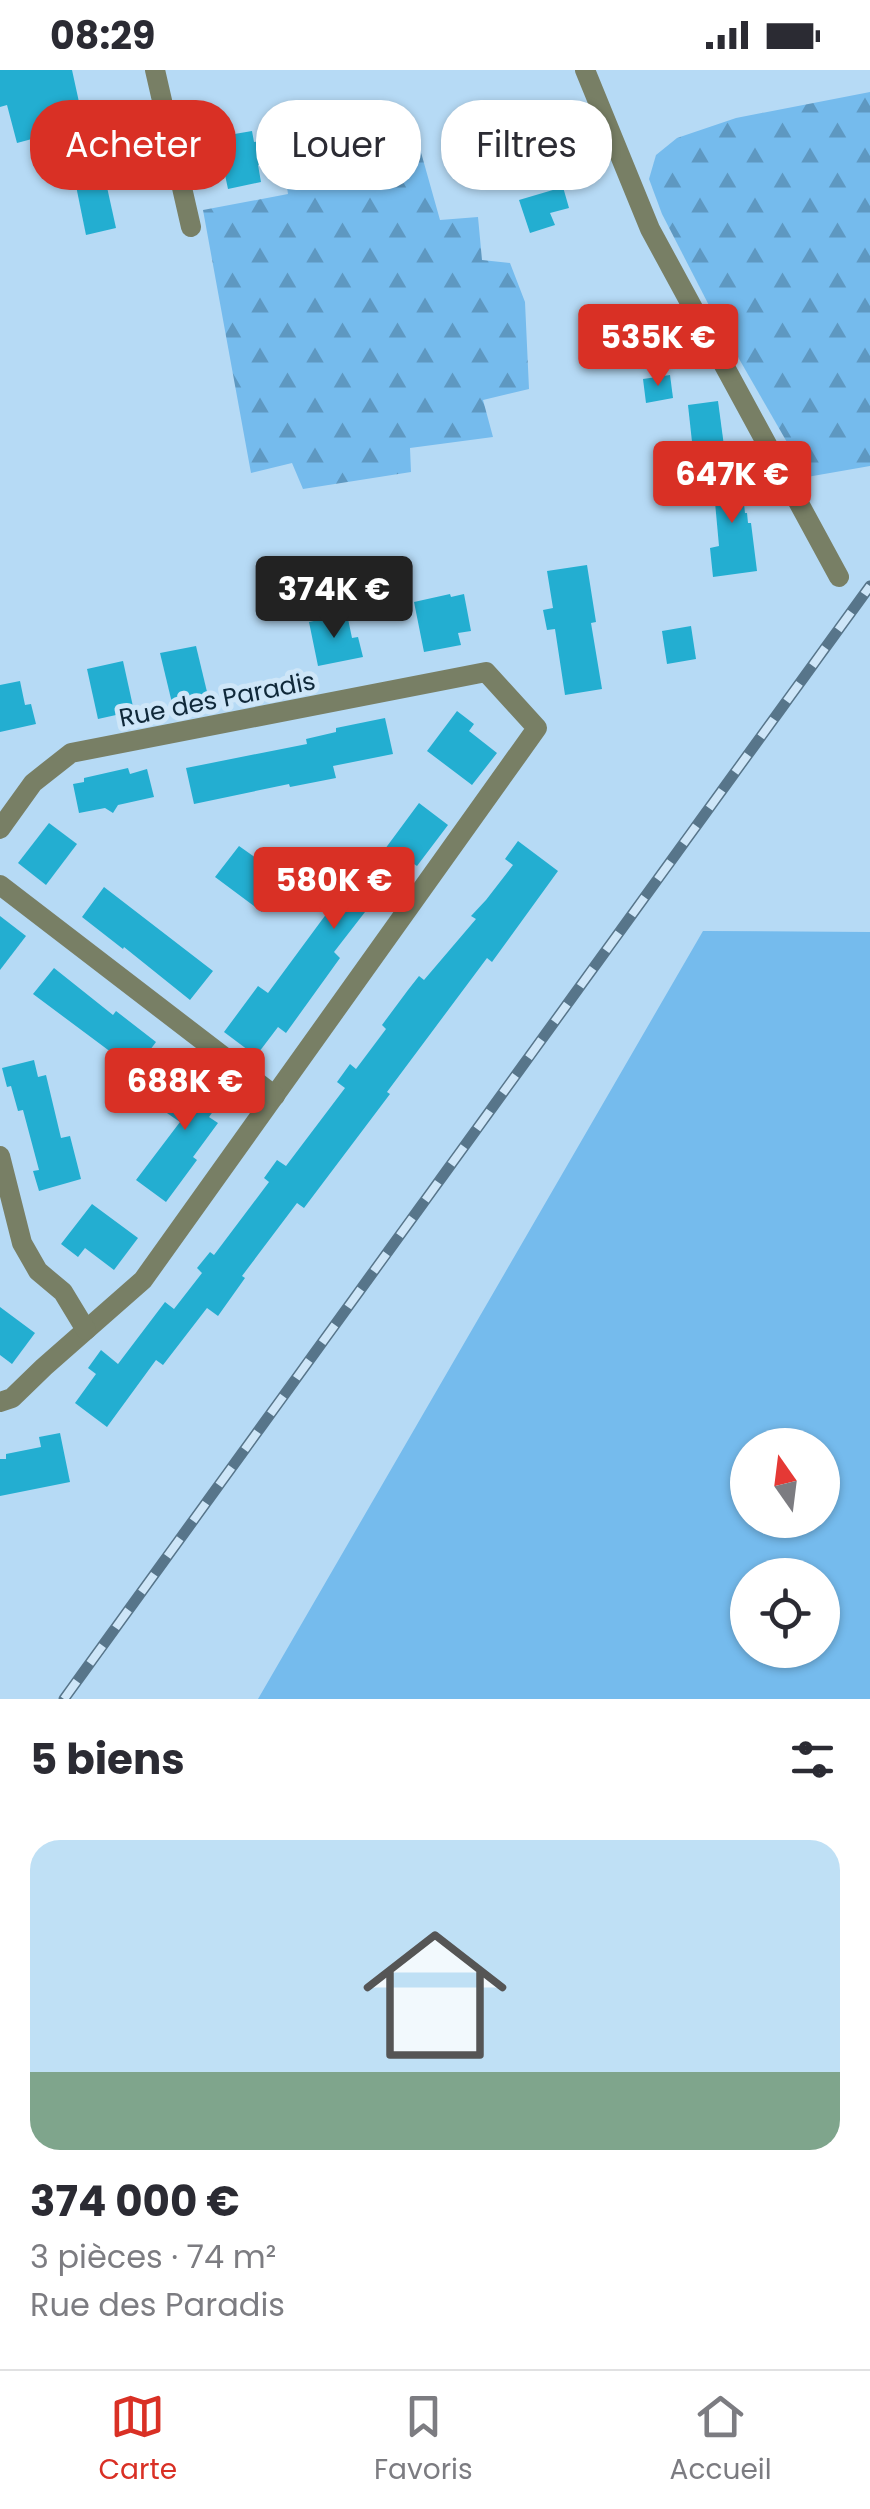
<!DOCTYPE html>
<html lang="fr">
<head>
<meta charset="utf-8">
<style>
  body { margin:0; font-family:Poppins,sans-serif; background:#f7f7f7; color:#2b2b33; height:100vh; display:flex; flex-direction:column; font-size:38px; white-space:nowrap }
  * { box-sizing:border-box; margin:0 }
  p { font-size:32px; color:#7c7c81 }
  .icon { flex:none; width:55px; height:55px; fill:none; stroke:currentColor; stroke-width:2; stroke-linecap:round; stroke-linejoin:round }
  .map { position:relative; height:1629px; overflow:hidden }
  .drawer { display:flex; flex-direction:column; background:#fff; flex:1 }
  .drawer>* { flex:none }
  .guide { position:absolute; left:30px; top:30px; width:810px; height:90px; display:flex; gap:20px }
  .needle { width:65px; rotate:346deg }
  .tools { position:absolute; left:730px; top:1358px; display:grid; gap:20px }
  .tools a { display:grid; place-items:center; width:110px; height:110px; border-radius:50%; background:#fff; box-shadow:0 2px 8px #0004; font-size:50px }
  .price { position:absolute; translate:-50% -85px; padding:0 22px; border-radius:10px; background:#d93025; color:#fff; font-size:32px; line-height:65px; filter:drop-shadow(0 2px 5px #0008) }
  .price::after { content:''; position:absolute; left:50%; top:60px; width:30px; height:22px; margin-left:-15px; background:inherit; clip-path:polygon(0 0,100% 0,50% 100%) }
  .price.selected { background:#222; color:#fff }
  ul { padding:0; list-style:none }
  li { display:grid; align-content:center; gap:20px; height:530px; padding:0 30px }
  li span { display:grid; place-items:center; height:310px; border-radius:30px; color:#555 }
  li>.icon { margin-inline-start:auto }
  span .icon { width:180px; height:180px; fill:#fffc; stroke-width:1 }
  li b { font-size:42px }
  h2 { display:flex; justify-content:space-between; align-items:center; height:120px; padding:0 30px; font-size:42px }
  .pill { padding:0 35px; border-radius:40px; background:#fff; box-shadow:0 2px 8px #0004; font-size:35px; line-height:90px }
  .pill.selected { background:#d93025; color:#fff }
  .status { display:flex; justify-content:space-between; align-items:center; height:70px; padding:0 50px; background:#fff; direction:ltr }
  .status svg { height:28px; fill:currentColor }
  .tabs { display:flex; justify-content:space-around; align-items:center; height:140px; border-top:2px solid #e1e1e2; background:#fff; font-size:28px; color:#7c7c81 }
  .tabs a { display:grid; justify-items:center; gap:5px }
  .tabs .selected { color:#d93025 }
  .map>svg:first-child { display:block }
</style>
</head>
<body>
<div class="status"><b>08:29</b><svg viewBox="0 0 49 12"><path d="M0 12V9h3v3zM5 12V6h3v6zM10 12V3h3v9zM15 12V0h3v12zM26 1h20v11H26zM47 4h2v5h-2z"/></svg></div>
<div class="map">
<svg width="870" height="1629" viewBox="0 0 870 1629">
  <defs>
    <pattern id="forest-firs" width="22" height="20" patternUnits="userSpaceOnUse" patternTransform="scale(2.5)"><rect width="22" height="20" fill="#75bbed"/><path d="M5 1l3.5 6h-7zM16 11l3.5 6h-7z" fill="#5e98c1"/></pattern>
  </defs>
  <rect width="100%" height="100%" fill="#b6daf5"/>
  <!-- forest -->
  <g fill="url(#forest-firs)">
    <polygon points="870,22 870,396 807,407 715,247 662,144 649,109 656,85 677,68 736,48"/>
    <polygon points="415,61 440,150 478,147 482,190 510,193 525,232 529,319 483,330 493,367 410,378 411,402 303,419 292,393 251,403 203,140 288,124 282,84"/>
  </g>
  <!-- garden -->
  <path fill="#75bbed" fill-rule="evenodd" d="M703 861 870 862V1629H258ZM748 1375H822V1450H748ZM748 1505H822V1580H748Z"/>
  <!-- building -->
  <g fill="#23aed1">
    <polygon points="0,0 72,0 84,55 17,73 7,35 0,37"/>
    <polygon points="252,61 254,72 261,71 265,93 258,95 261,112 228,119 217,67"/>
    <polygon points="103,99 116,158 86,165 74,106"/>
    <polygon points="563,117 569,138 550,143 555,155 530,163 519,130"/>
    <polygon points="670,305 673,328 646,333 643,309"/>
    <polygon points="718,331 724,376 693,381 688,335"/>
    <polygon points="740,397 745,443 747,443 748,453 751,453 757,501 713,507 710,478 719,476 712,399"/>
    <polygon points="587,495 596,552 591,553 602,619 565,625 555,559 547,560 543,540 553,538 547,501"/>
    <polygon points="450,524 451,527 464,524 471,561 458,563 461,575 424,582 414,532"/>
    <polygon points="347,544 352,568 358,567 363,587 318,596 309,552"/>
    <polygon points="691,556 696,589 667,594 662,561"/>
    <polygon points="196,576 208,626 172,633 160,583"/>
    <polygon points="123,591 134,641 98,649 87,599"/>
    <polygon points="20,611 25,635 31,634 36,654 0,662 0,615"/>
    <polygon points="457,641 474,654 469,661 497,683 472,715 427,681"/>
    <polygon points="385,648 393,684 333,696 336,708 290,717 289,714 194,734 186,698 307,674 306,669 336,662 336,658"/>
    <polygon points="128,698 130,704 147,699 154,727 118,735 113,743 105,738 79,743 73,714 84,712 84,708"/>
    <polygon points="419,733 448,755 417,796 414,794 381,839 372,833 334,882 340,888 286,963 278,957 256,986 224,962 258,916 268,923 327,843 319,837 353,791 368,802"/>
    <polygon points="49,753 77,774 46,815 18,793"/>
    <polygon points="518,771 558,801 492,892 487,888 387,1022 390,1024 304,1138 297,1133 242,1206 245,1208 218,1246 207,1238 163,1295 156,1290 107,1357 75,1333 96,1304 88,1298 101,1280 118,1294 165,1232 174,1239 202,1203 197,1198 210,1182 214,1185 269,1112 264,1108 277,1090 286,1096 345,1018 337,1012 350,994 356,999 386,959 382,955 408,920 419,906 424,910 476,849 471,846 486,830 513,795 505,789"/>
    <polygon points="239,776 269,797 275,789 292,802 262,842 215,807"/>
    <polygon points="104,817 213,901 190,930 124,877 123,879 82,847"/>
    <polygon points="0,846 26,866 0,900"/>
    <polygon points="54,898 113,945 116,941 156,972 135,1000 33,924"/>
    <polygon points="34,990 38,1007 46,1005 61,1068 70,1066 81,1109 39,1121 33,1101 39,1100 23,1040 18,1041 11,1016 7,1017 2,998"/>
    <polygon points="198,995 230,1018 209,1047 218,1053 193,1087 197,1090 166,1132 136,1110 180,1052 164,1041"/>
    <polygon points="92,1134 138,1168 114,1200 85,1178 78,1187 61,1174"/>
    <polygon points="0,1237 35,1263 12,1294 0,1285"/>
    <polygon points="60,1363 70,1412 0,1426 0,1389 6,1389 6,1384 41,1377 39,1367"/>
  </g>
  <g fill="none" stroke-linecap="round" stroke-linejoin="round">
    <!-- minor -->
    <g stroke="#787f65" stroke-width="20">
      <polyline points="155,0 191,157"/>
      <polyline points="585,0 650,159 839,507"/>
      <polyline points="0,759 33,713 71,683 486,602 537,658 143,1210 44,1297 12,1328 0,1332"/>
      <polyline points="0,815 275,1026"/>
      <polyline points="0,1086 22,1173 38,1201 63,1222 86,1260"/>
    </g>
    <!-- rail casing -->
    <g stroke="#57758a" stroke-width="11">
      <polyline id="rail" points="64,1629 870,516"/>
    </g>
    <!-- rail -->
    <use href="#rail" stroke="#cee6f8" stroke-width="8" stroke-dasharray="22" stroke-linecap="butt"/>
  </g>
  <g text-anchor="middle" stroke-width="10" stroke-linejoin="round" paint-order="stroke">
    <!-- street labels -->
    <g font-size="25" fill="#0f2839" stroke="#cee6f8">
      <text transform="translate(217 629) rotate(-11)" y="9">Rue des Paradis</text>
    </g>
  </g>
</svg>
<div class="tools">
<a><svg class="needle" viewBox="-14 -14 28 28"><path d="M0-13l5 13h-10z" fill="#e53935"/><path d="M0 13l5-13h-10z" fill="#7c7c81"/></svg></a>
<a><svg class="icon" aria-label="locate" viewBox="0 0 24 24"><circle cx="12" cy="12" r="6"/><path d="M12 2v4M12 18v4M2 12h4M18 12h4"/></svg></a>
</div>
<b class="price" style="left:658px;top:319px">535K €</b>
<b class="price" style="left:732px;top:456px">647K €</b>
<b class="price selected" style="left:334px;top:571px">374K €</b>
<b class="price" style="left:334px;top:862px">580K €</b>
<b class="price" style="left:185px;top:1063px">688K €</b>
<div class="guide">
<a class="pill selected">Acheter</a>
<a class="pill">Louer</a>
<a class="pill">Filtres</a>
</div>
</div>
<section class="drawer">
<h2>5 biens<svg class="icon" aria-label="filters" viewBox="0 0 24 24"><path d="M4 7h16M4 17h16"/><circle cx="9" cy="7" r="2"/><circle cx="15" cy="17" r="2"/></svg></h2>
<ul>
<li><span style="background:linear-gradient(#bfe0f5 75%,#7fa58c 0)"><svg class="icon" aria-label="home" viewBox="0 0 24 24"><path d="M3 11l9-7 9 7M6 9v11h12V9"/></svg></span><div><b>374 000 €</b><p>3 pièces · 74 m²</p><p>Rue des Paradis</p></div></li>
</ul>
</section>
<nav class="tabs">
<a class="selected"><svg class="icon" aria-label="map" viewBox="0 0 24 24"><path d="M3 6l6-2 6 2 6-2v14l-6 2-6-2-6 2zM9 4v14M15 6v14"/></svg>Carte</a>
<a><svg class="icon" aria-label="saved" viewBox="0 0 24 24"><path d="M7 4h10v16l-5-4-5 4z"/></svg>Favoris</a>
<a><svg class="icon" aria-label="home" viewBox="0 0 24 24"><path d="M3 11l9-7 9 7M6 9v11h12V9"/></svg>Accueil</a>
</nav>
</body>
</html>
